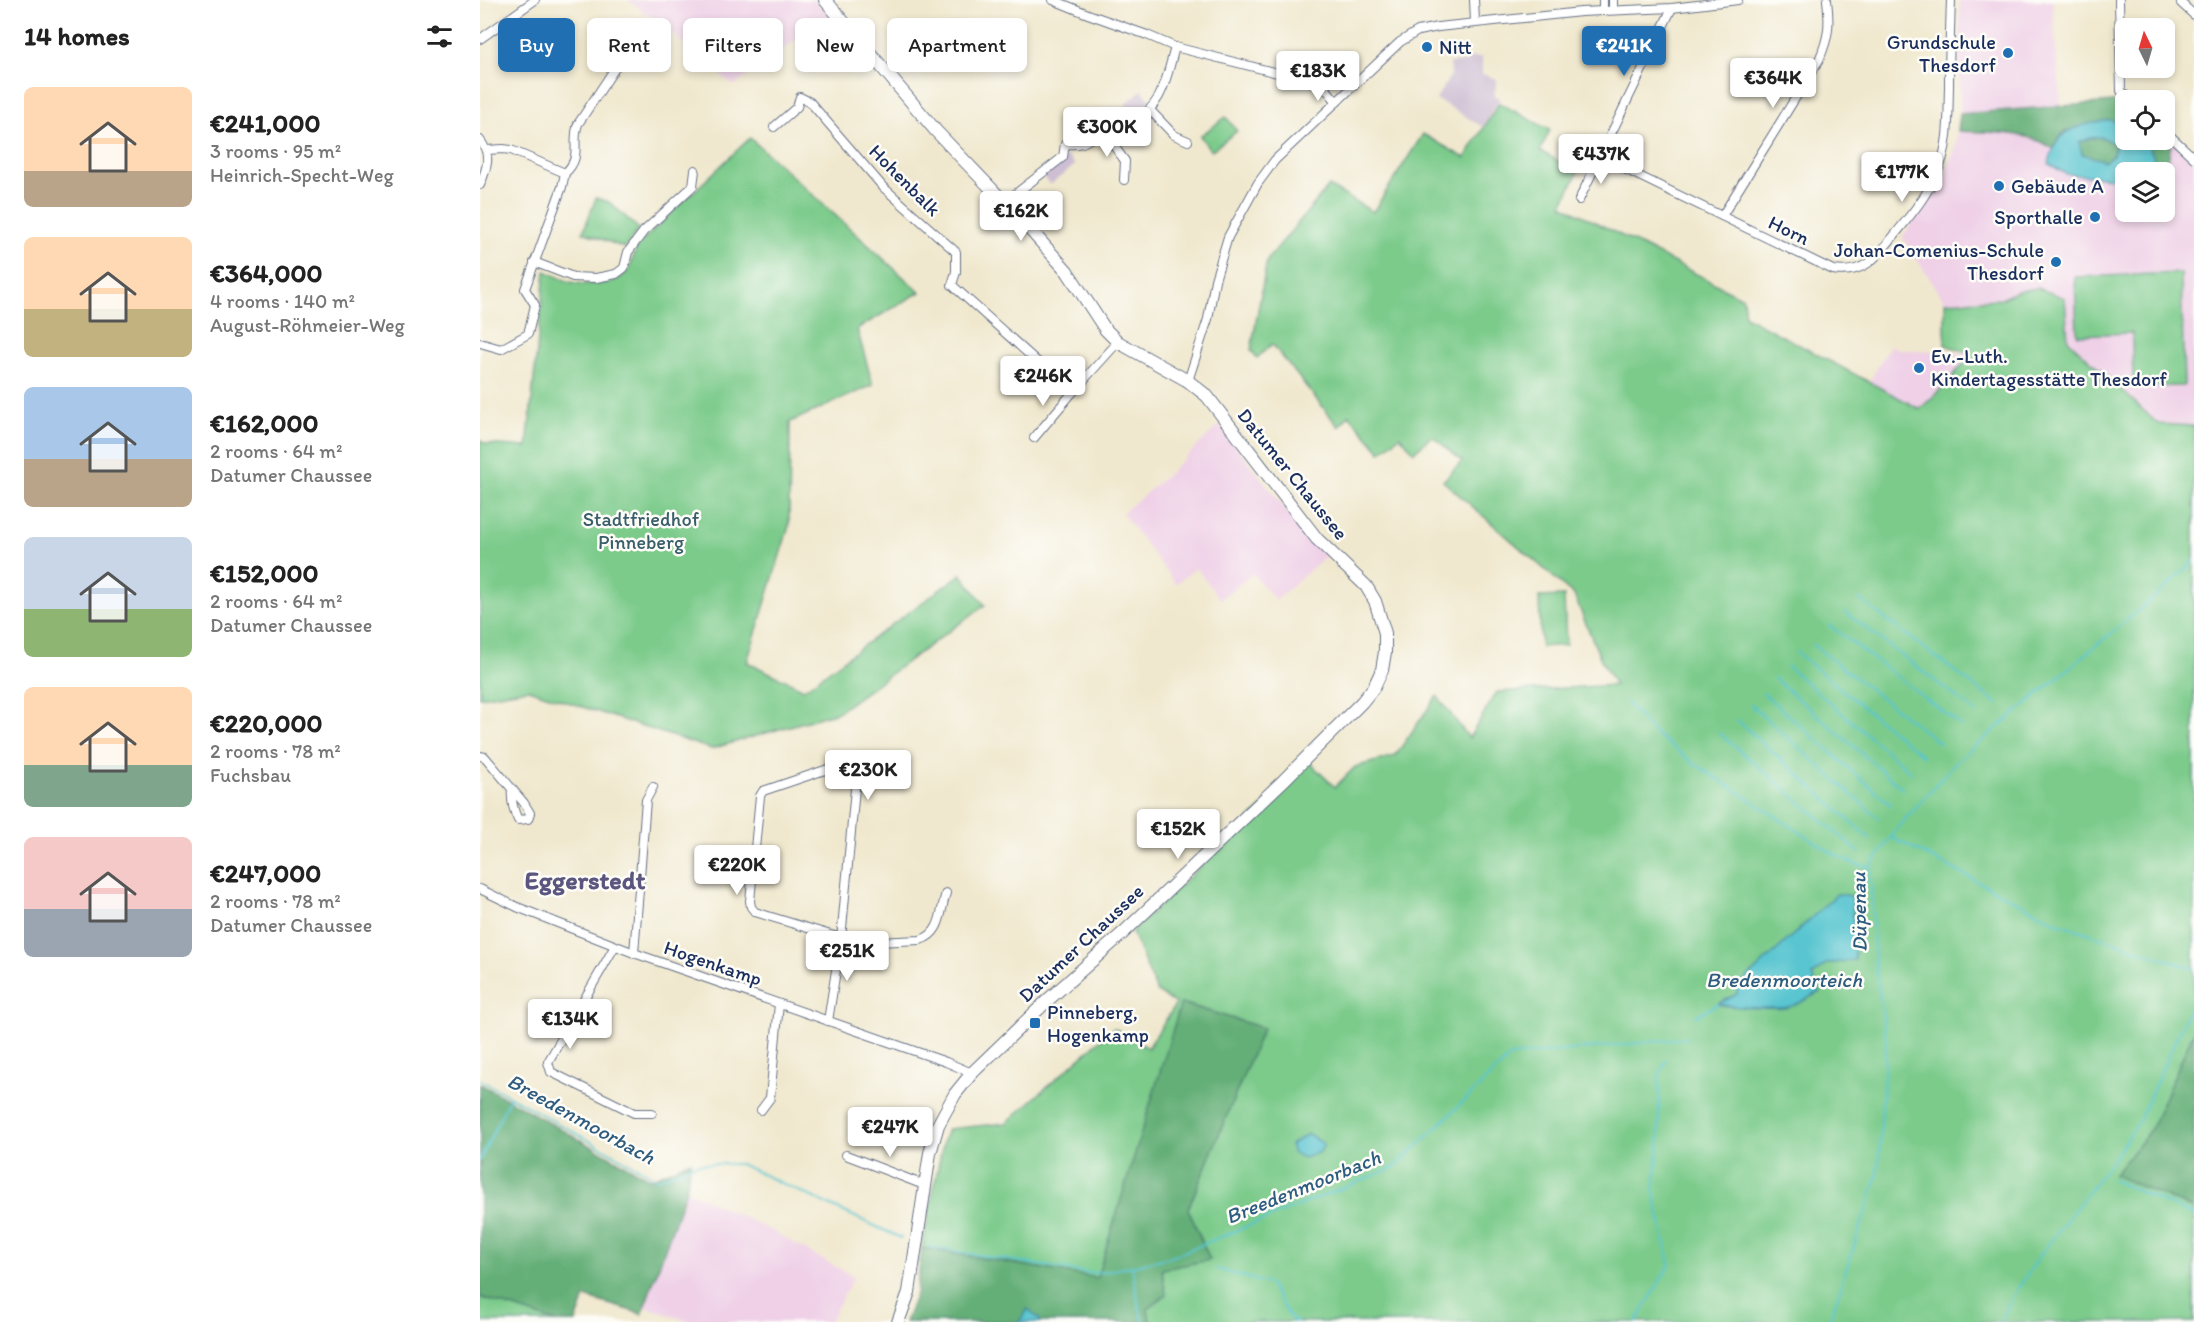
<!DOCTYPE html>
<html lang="en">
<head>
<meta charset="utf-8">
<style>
  body { margin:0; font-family:Itim,sans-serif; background:#f2f2f2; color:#222; height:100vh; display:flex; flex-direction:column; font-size:22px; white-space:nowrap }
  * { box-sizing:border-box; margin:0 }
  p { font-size:20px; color:#767676 }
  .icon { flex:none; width:33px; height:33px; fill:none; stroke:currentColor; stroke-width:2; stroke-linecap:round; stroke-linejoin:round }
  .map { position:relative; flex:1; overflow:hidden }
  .panel { display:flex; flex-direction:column; background:#fff; width:480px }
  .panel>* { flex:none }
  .hud { position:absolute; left:18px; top:18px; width:570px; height:54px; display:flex; gap:12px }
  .needle { width:39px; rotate:355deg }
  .controls { position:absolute; left:1635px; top:18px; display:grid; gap:12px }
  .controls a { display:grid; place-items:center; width:60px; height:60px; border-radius:9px; background:#fff; box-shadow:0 3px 9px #0003; font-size:30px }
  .price { position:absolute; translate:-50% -51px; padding:0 14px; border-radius:6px; background:#fff; color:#222; font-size:20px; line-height:39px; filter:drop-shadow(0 2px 3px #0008) }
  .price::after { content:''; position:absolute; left:50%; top:36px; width:18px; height:14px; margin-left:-9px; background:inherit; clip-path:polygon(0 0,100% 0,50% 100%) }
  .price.current { background:#1f6fb2; color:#fff }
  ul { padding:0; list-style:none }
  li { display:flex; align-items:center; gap:18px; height:150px; padding:0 24px }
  li span { display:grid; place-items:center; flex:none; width:168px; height:120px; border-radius:9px; color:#555 }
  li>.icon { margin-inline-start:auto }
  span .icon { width:72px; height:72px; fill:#fffc; stroke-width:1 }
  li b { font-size:26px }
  h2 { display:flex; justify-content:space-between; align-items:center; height:72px; padding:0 24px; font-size:26px }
  .tag { padding:0 21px; border-radius:9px; background:#fff; box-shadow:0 3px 9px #0003; font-size:21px; line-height:54px }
  .tag.current { background:#1f6fb2; color:#fff }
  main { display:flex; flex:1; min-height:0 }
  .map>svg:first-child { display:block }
</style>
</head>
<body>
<main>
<section class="panel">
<h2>14 homes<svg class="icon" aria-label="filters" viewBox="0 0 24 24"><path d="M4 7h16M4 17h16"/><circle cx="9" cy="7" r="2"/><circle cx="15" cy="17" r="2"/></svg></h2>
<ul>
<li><span style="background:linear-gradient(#ffd9b3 70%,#b9a48a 0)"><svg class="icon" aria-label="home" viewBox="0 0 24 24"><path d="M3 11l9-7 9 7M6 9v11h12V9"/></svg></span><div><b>€241,000</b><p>3 rooms · 95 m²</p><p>Heinrich-Specht-Weg</p></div></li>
<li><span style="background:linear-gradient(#ffd9b3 60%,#c2b280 0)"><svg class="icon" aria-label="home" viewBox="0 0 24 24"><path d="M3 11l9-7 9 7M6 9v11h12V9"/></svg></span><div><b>€364,000</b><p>4 rooms · 140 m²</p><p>August-Röhmeier-Weg</p></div></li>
<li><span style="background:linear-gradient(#a9c7e8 60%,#b9a48a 0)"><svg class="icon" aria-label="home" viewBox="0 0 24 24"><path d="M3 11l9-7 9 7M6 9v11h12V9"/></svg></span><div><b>€162,000</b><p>2 rooms · 64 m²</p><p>Datumer Chaussee</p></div></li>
<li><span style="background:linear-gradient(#c9d6e8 60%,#8fb573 0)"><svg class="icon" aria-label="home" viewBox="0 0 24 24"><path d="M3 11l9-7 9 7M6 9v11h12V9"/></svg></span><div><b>€152,000</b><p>2 rooms · 64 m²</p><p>Datumer Chaussee</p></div></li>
<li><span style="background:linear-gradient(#ffd9b3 65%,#7fa58c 0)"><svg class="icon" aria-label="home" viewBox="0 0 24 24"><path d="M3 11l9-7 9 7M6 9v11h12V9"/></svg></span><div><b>€220,000</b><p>2 rooms · 78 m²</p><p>Fuchsbau</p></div></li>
<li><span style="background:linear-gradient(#f6c9c9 60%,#9aa5b1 0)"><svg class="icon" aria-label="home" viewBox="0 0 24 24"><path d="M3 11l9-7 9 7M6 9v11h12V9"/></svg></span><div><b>€247,000</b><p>2 rooms · 78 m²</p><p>Datumer Chaussee</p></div></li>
</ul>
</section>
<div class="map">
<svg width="1714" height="1322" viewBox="0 0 1714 1322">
  <rect width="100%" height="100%" fill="#fdfcf7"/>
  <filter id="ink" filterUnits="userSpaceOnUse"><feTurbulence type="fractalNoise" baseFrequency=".0167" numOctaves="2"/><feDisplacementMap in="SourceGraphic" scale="12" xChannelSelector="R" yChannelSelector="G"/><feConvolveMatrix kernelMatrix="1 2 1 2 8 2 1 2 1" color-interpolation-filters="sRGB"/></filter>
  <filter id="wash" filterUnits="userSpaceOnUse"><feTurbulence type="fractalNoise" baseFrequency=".008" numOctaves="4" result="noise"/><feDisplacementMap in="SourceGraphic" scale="24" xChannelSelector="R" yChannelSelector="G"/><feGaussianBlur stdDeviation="1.35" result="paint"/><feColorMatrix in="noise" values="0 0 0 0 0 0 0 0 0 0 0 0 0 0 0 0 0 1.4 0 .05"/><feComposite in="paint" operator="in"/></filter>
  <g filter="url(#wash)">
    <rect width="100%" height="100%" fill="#f0e8ce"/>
    <!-- built -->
    <g fill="#efd0e7" fill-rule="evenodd">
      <polygon points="148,0 334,0 349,15 254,86 178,22"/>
      <path d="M1480 0H1572L1581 106 1645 101 1646 140H1684L1685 133 1714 162V426L1678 424 1588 340 1585 298 1537 291 1521 299 1465 302 1422 237 1462 182 1475 150 1480 114ZM1646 172H1684V212H1646Z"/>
      <polygon points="1410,346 1419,349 1493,354 1461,389 1440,409 1389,382"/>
      <polygon points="739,425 833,544 846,556 796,600 773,574 740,599 716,568 696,584 642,513 684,478"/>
      <polygon points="206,1190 290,1230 374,1277 349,1322 211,1322 164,1307"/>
    </g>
    <!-- industrial -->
    <g fill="#cdbed3">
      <polygon points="1002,57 1002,74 1017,79 1014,95 1020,98 1003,127 956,99 971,75 970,63 987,62 987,58"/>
      <polygon points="662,90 671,101 654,115 645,104"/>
      <polygon points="605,114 616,127 599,141 588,127"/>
      <polygon points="588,156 595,165 570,185 562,175"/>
    </g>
    <!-- green -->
    <g fill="#7bcb8b" stroke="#4b7d74" stroke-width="1.5">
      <polygon points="1019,103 1070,130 1060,151 1098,172 1082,205 1263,298 1265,316 1440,409 1461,389 1492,354 1465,345 1465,302 1521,299 1537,291 1558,288 1585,298 1588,340 1678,424 1714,426 1714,1031 1671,1129 1634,1175 1714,1209 1714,1322 670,1322 668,1309 682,1269 730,1260 708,1209 783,1028 702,1003 617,1278 442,1248 463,1143 468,1129 526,1123 634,1028 668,1048 696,1004 677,992 652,932 829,762 855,787 875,767 915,756 957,696 989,738 1017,692 1135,685 1121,660 1094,595 963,481 982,461 952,436 934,452 920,436 901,452 869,415 859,427 792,344 777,358 771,350 787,260 849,186 893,212 943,134 985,158"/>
      <polygon points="746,117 757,131 731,151 720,136"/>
      <path d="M270 138 440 292 377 329 393 385 310 422 309 526 267 662 324 689 481 574 505 605 358 712 231 749 48 689 0 697V440L6 444 47 447 65 271C75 275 86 282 96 283 112 285 141 285 149 269 154 259 152 254 160 243Z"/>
      <polygon points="116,198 129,202 159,229 145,248 103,232"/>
      <polygon points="1701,273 1704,386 1653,387 1652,333 1597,335 1595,277"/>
      <polygon points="1084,596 1086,645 1061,647 1059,597"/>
      <polygon points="0,1297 77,1322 0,1322"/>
    </g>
    <!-- forest -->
    <g fill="#64af77" stroke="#406f6a" stroke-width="1.5">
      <path d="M1645 101V125L1629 120 1584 132 1572 148C1546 130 1509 133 1478 131L1480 114Z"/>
      <polygon points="1685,130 1692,137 1685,180 1684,172 1675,172 1673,155 1664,140 1684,140"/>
      <polygon points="1622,137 1636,144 1633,155 1625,161 1602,154 1599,142 1610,138"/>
      <polygon points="701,1003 783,1028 708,1209 730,1260 682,1269 686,1295 668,1309 670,1322 425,1322 436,1294 442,1248 617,1278"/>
      <polygon points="1714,1031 1714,1209 1634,1175 1671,1129"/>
      <polygon points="0,1084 170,1179 211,1161 206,1190 162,1314 105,1297 96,1322 77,1322 0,1297"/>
    </g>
    <!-- water -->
    <g fill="#58c5d0" stroke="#3a7a97" stroke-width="1.5" fill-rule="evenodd">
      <path d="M1629 120 1645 125 1646 140H1665L1673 155 1675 172H1646L1645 179 1586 174 1569 164C1575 128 1597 126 1629 120ZM1622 137 1636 144 1633 155 1625 161 1602 154 1599 142 1610 138Z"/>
      <path d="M1357 894 1372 896 1375 960 1346 964 1332 976 1340 992C1330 997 1320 1004 1309 1007 1302 1010 1246 1007 1238 1004L1257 994V987Z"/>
      <polygon points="828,1134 844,1144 840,1152 824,1158 813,1153 810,1145"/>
      <polygon points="548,1309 560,1320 560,1322 539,1322"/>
    </g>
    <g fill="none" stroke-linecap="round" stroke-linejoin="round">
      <!-- stream -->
      <g stroke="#58c5d0" stroke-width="2">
        <polyline points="1379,599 1518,704"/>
        <polyline points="1365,612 1497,713"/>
        <polyline points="1349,625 1482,726"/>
        <polyline points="1333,645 1460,743"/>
        <polyline points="1316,652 1443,756"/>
        <polyline points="1307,666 1432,773"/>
        <polyline points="1294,678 1423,789"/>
        <polyline points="1283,693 1412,806"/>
        <polyline points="1147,703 1173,732 1212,762 1352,853 1375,864 1390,867"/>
        <polyline points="1271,705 1399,819"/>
        <polyline points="1257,720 1389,838"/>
        <polyline points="1239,733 1379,852"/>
        <polyline points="1411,837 1578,923 1714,969"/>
        <polyline points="1216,1016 1238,1004"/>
        <polyline points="0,1080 178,1179 216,1164 260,1164 421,1238"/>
        <polyline points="0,1160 30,1097"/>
        <polyline points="1632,1180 1714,1215"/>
        <polyline points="449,1247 608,1273 625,1272 691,1257 915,1167 1031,1056 1208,1038"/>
        <polyline points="652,1266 659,1308 664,1322"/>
        <polyline points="737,1269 789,1284 812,1320 817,1322"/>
        <polyline points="1156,1322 1190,1264 1174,1193 1179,1144 1179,1076 1186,1060"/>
        <polyline points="1349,1322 1398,1174 1406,1040 1395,962 1390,867 1419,826 1476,762 1682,591 1714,561"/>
        <polyline points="1520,1322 1534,1294 1564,1250 1637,1154 1659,1121 1714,998"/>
      </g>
    </g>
  </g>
  <g filter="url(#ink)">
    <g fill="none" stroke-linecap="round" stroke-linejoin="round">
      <!-- street casing -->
      <g stroke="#667085" stroke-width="10">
        <g id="street">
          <polyline points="573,0 608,14 667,35 695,47 837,83 846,89 857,102"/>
          <polyline points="994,0 995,22"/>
          <polyline points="1133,0 1133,10"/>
          <polyline points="1639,0 1641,91 1651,100"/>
          <polyline points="1701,3 1714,15"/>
          <polyline points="1123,10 1123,0"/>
          <polyline points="0,39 55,0"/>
          <polyline points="670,110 694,135 708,141"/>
          <polyline points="294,127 317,107 320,97 330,102 403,187 476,252 476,272 472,285 592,393 638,342"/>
          <polyline points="1684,130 1714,158"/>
          <polyline points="623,131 645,161 644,180"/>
          <path d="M0 140C12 155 7 168 0 185"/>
          <path d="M7 150 23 149 31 150 85 173C103 157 91 143 98 124L151 44 153 24"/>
          <path d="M1120 157 1353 270C1383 275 1396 258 1413 237 1429 217 1447 196 1457 173 1470 146 1468 116 1469 87 1469 58 1470 29 1471 0"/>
          <polyline points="1099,200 1192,8"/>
          <path d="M525 202 583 157 585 144C607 146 605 140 623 131 631 127 641 127 650 123 683 108 686 79 695 47"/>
          <path d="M1242 216 1339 60C1349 37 1350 25 1347 0"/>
          <polyline points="54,262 93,277 116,278 136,274 144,268 148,252 164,231 213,186 215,170"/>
          <polyline points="0,343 21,349 48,334 55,305 45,289 82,187 85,173"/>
          <polyline points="708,381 728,319 735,280 748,237 778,183 795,160 920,42 938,31 958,27 1101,12 1192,8 1258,0"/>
          <polyline points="554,438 592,393"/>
          <path d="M0 756 5 757 44 803 50 813 48 819 38 820C33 810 31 800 32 789"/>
          <polyline points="0,889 37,907 154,953 466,1062 492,1073"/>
          <polyline points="135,946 68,1062 71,1072 154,1113 172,1113"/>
          <polyline points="154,953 166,800 173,787"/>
          <path d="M348 1021 361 939 375 789C373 774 363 767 348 769L283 791 280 796 270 901 271 907 275 912 377 943 440 940C462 934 460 911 466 893"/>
          <polyline points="281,1110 290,1098 299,1004"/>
          <polyline points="366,1155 444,1185"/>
        </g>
      </g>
      <!-- secondary casing -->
      <g stroke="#667085" stroke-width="14">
        <polyline id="secondary" points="345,0 456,131 546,225 587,271 625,329 638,342 708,381 727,396 837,539 886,586 895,601 905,633 905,652 902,670 894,687 882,702 803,781 643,933 569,999 492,1073 475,1094 458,1125 450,1153 429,1292 418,1322"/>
      </g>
      <!-- street -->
      <use href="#street" stroke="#fff" stroke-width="8"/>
      <!-- secondary -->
      <use href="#secondary" stroke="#fff" stroke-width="12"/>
    </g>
  </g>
  <!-- markers -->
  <g fill="#1f6fb2" stroke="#fdfcf7" stroke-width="2">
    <circle cx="947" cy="47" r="6"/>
    <circle cx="1528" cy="53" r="6"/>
    <circle cx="1519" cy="186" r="6"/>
    <circle cx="1615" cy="217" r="6"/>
    <circle cx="1576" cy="262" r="6"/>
    <circle cx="1439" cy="368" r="6"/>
    <rect x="549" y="1017" width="12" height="12" rx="3"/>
  </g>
  <g text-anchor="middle" stroke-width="5" stroke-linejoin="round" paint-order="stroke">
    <!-- poi labels -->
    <g font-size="20" fill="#1b2f5e" stroke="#fdfcf7" text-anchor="start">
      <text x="1516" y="49" text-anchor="end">Grundschule<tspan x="1516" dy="23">Thesdorf</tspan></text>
      <text x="959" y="54">Nitt</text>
      <text x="1531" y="193">Gebäude A</text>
      <text x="1603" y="224" text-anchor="end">Sporthalle</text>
      <text x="1564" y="257" text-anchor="end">Johan-Comenius-Schule<tspan x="1564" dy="23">Thesdorf</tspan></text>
      <text x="1451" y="363">Ev.-Luth.<tspan x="1451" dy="23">Kindertagesstätte Thesdorf</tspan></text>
      <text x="567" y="1019">Pinneberg,<tspan x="567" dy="23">Hogenkamp</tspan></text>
    </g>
    <!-- street labels -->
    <g font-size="20" fill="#1b2f5e" stroke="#fdfcf7">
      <text transform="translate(425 180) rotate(45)" y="7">Hohenbalk</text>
      <text transform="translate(1309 230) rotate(26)" y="7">Horn</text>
      <text transform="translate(813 474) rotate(51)" y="7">Datumer Chaussee</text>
      <text transform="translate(601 943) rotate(-43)" y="7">Datumer Chaussee</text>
      <text transform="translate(233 963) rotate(19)" y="7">Hogenkamp</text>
    </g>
    <!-- park labels -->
    <g font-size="20" fill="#385e6c" stroke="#fdfcf7">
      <text x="161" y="526">Stadtfriedhof<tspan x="161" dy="23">Pinneberg</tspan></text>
    </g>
    <!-- water labels -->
    <g font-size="21" font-style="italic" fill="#2d5c80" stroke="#fdfcf7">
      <text transform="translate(1379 912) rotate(-91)" y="7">Düpenau</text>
      <text x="1304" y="987">Bredenmoorteich</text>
      <text transform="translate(101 1119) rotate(29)" y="7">Breedenmoorbach</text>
      <text transform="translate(823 1187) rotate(-22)" y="7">Breedenmoorbach</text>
    </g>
    <!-- district labels -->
    <g font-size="26" font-weight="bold" fill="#5b567f" stroke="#fdfcf7">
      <text x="105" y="889">Eggerstedt</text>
    </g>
  </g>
</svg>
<div class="controls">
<a><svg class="needle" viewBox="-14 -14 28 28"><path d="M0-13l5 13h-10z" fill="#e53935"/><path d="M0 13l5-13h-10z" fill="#767676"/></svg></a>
<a><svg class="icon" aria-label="locate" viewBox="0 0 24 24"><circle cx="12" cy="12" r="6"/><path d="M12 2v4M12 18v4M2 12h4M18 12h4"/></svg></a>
<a><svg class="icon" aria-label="layers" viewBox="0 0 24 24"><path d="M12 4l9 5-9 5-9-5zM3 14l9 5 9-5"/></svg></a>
</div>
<b class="price current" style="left:1144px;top:77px">€241K</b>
<b class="price" style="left:838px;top:102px">€183K</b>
<b class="price" style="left:1293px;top:109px">€364K</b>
<b class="price" style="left:627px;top:158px">€300K</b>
<b class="price" style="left:1121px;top:185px">€437K</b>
<b class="price" style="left:1422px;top:203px">€177K</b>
<b class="price" style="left:541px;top:242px">€162K</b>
<b class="price" style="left:563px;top:407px">€246K</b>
<b class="price" style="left:388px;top:801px">€230K</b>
<b class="price" style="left:698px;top:860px">€152K</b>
<b class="price" style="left:257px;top:896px">€220K</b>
<b class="price" style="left:367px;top:982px">€251K</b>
<b class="price" style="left:90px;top:1050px">€134K</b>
<b class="price" style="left:410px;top:1158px">€247K</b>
<div class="hud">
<a class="tag current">Buy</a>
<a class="tag">Rent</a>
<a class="tag">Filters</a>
<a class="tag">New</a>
<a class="tag">Apartment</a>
</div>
</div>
</main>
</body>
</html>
